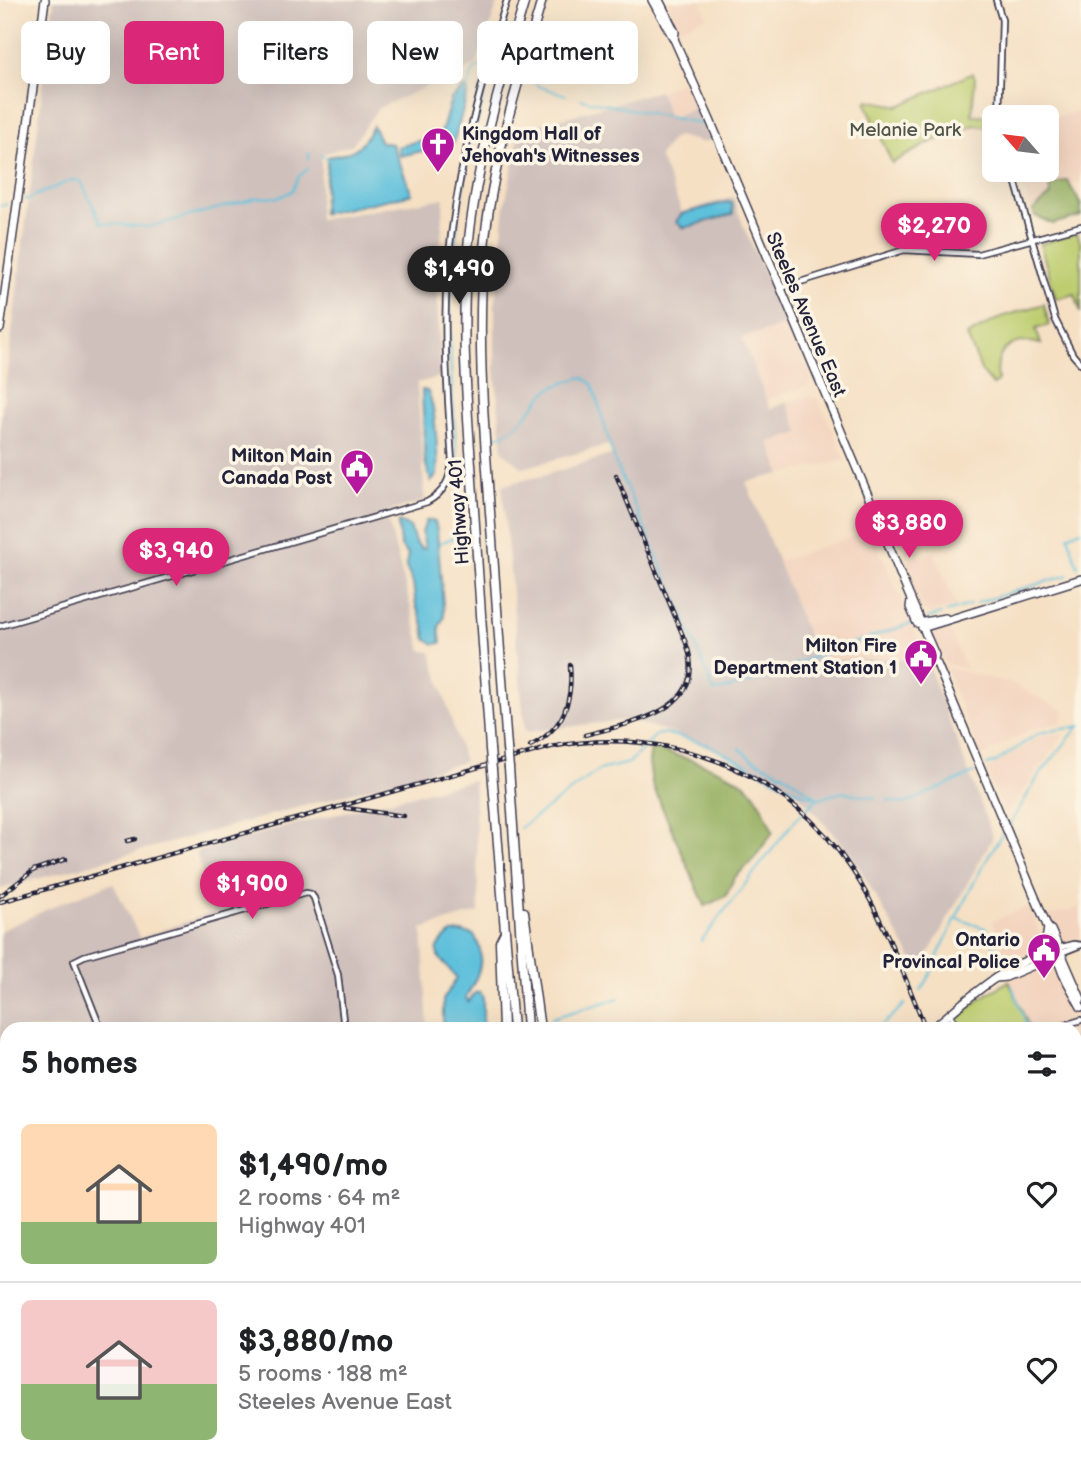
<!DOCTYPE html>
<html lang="en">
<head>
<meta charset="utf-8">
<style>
  body { margin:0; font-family:"Balsamiq Sans",sans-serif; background:#f6f6f6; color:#202124; height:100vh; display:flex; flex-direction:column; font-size:26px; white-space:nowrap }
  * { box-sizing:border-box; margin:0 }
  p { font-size:23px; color:#757577 }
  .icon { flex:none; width:38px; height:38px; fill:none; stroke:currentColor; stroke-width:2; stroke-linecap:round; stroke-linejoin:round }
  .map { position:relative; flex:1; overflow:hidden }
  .drawer { position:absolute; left:0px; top:1022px; width:1082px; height:448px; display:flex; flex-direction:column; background:#fff; border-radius:21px 21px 0 0; box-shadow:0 7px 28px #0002 }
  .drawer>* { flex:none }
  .banner { position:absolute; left:21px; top:21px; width:700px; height:63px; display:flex; gap:14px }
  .needle { width:46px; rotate:298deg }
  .tools { position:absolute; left:982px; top:105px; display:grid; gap:14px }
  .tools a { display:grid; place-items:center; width:77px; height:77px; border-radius:10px; background:#fff; box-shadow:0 7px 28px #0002; font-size:35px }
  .price { position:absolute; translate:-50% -60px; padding:0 16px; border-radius:24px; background:#db2777; color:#fff; font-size:23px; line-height:46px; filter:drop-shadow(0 2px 4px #0008) }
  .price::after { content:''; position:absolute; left:50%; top:42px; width:21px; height:16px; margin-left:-10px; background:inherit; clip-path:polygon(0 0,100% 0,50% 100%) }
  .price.active { background:#222; color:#fff }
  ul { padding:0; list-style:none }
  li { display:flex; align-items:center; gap:21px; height:175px; padding:0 21px }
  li+li { border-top:2px solid #e0e0e0 }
  li span { display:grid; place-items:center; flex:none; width:196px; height:140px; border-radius:10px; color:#555 }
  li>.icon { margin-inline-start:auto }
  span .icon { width:84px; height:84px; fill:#fffc; stroke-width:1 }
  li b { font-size:30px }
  h2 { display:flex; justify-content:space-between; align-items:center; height:84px; padding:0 21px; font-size:30px }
  .tag { padding:0 24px; border-radius:10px; background:#fff; box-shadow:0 7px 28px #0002; font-size:24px; line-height:63px }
  .tag.active { background:#db2777; color:#fff }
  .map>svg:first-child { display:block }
</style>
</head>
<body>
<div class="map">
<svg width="1081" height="1470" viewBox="0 0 1081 1470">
  <rect width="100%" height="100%" fill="#fcf5e5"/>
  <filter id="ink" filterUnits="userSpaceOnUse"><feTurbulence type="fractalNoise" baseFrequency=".0143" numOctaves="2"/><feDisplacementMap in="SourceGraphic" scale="14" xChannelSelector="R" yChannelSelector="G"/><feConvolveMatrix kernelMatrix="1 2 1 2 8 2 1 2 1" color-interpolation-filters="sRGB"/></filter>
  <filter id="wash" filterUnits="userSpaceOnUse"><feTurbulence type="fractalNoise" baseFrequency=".00686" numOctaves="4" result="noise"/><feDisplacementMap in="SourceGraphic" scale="28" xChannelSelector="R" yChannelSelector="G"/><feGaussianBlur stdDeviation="1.57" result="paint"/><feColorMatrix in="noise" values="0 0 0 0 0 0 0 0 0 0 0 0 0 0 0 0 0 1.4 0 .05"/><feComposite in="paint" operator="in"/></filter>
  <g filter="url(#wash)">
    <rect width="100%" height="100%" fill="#f5e0c4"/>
    <!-- built -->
    <g fill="#f3d4bf">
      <polygon points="701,0 707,17 678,28 668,1"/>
      <polygon points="686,81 696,108 668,118 659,91"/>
      <polygon points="1079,111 1081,181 1048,191 1050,195 1031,212 1018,170 1046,170 1047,119"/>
      <polygon points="787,324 812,377 809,385 766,400 742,337"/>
      <polygon points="809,396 818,399 846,460 781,474 769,442 800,433 787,402"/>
      <polygon points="871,530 911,622 927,662 883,659 818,661 778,561"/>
      <polygon points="934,552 957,606 930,614 923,611 903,562"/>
      <polygon points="948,625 966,669 945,664 931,636 938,629"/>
      <polygon points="945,667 1011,683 1065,711 1060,723 1032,728 981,757"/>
      <polygon points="1049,734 1064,734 1005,815 986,770 1036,739"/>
      <polygon points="1029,906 1040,935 1040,944 1037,948 1008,962 992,922"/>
      <polygon points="1081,907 1081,937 1064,942 1057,940 1047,916"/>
      <polygon points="1042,964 1055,967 1081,1017 1081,1024 1063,1029 1030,1029 1009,981"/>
    </g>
    <!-- industrial -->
    <g fill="#cfc0bb">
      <polygon points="54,0 499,0 476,65 378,108 352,145 322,154 318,220 444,198 437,291 440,377 417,383 425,501 386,512 422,651 431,652 464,762 0,889 0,427"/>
      <polygon points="659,91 669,118 696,108 710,141 701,142 678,136 673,138 659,156 682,212 733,197 745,230 787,324 742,338 770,409 787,402 800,433 769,442 781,474 746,482 818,661 883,659 927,662 993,837 919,971 851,854 796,791 735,758 665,730 624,720 525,732 502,485 542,476 614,454 608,445 523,468 503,452 495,369 495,306 505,204 520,130"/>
      <polygon points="474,780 479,912 422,929 428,1029 7,1029 7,1326 0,1328 0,931 61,903 113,883 140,938 214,912 196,852 276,829"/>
      <polygon points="1081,1024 1081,1240 1074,1235 1074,1029 1063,1029"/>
      <polygon points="1075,1253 1081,1256 1081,1470 958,1470 955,1463 1074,1463"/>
      <polygon points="7,1436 7,1463 129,1463 120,1470 0,1470 0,1438"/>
      <polygon points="547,1463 633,1463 635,1470 545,1470"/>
      <polygon points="792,1463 941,1463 944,1470 769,1470"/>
    </g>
    <!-- green -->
    <g fill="#bdcd6f" stroke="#707855" stroke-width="2">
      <polygon points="973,73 975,78 972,115 992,116 994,128 975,125 929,143 892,163 866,103 868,100 899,106"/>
      <polygon points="1077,233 1081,244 1081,313 1075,294 1056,299 1040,244"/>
      <path d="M1044 304 1049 325 1036 329 1041 344C1014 337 993 348 998 380L993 385 982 372 967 336 1001 317Z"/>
      <polygon points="1009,981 1030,1029 946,1029 978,1000"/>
    </g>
    <!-- forest -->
    <g fill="#96b062" stroke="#5c694e" stroke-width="2">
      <polygon points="1067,180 1081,205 1081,216 1053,224 1035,216 1033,210 1051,195 1049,187"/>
      <path d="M651 748C675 755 739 772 753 792 762 803 767 819 773 832L752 861 734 878 726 896 705 906 652 784 649 762Z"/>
    </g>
    <!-- water -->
    <g fill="#5ec0dc" stroke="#40718c" stroke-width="2">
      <polygon points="465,87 468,92 453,144 400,156 398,147 441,134 451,99"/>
      <path d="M373 126 381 142 392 144 412 194 322 214 328 157C355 153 360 149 373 126Z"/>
      <polygon points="727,202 732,203 733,214 684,228 676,222 681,214"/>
      <path d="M422 390 427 391C436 402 438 459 437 475L431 482 425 461Z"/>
      <path d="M431 520 435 522 437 531 444 617 439 627 441 643 435 644 426 639 424 625 416 606 413 583 406 567 408 554C397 546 400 537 398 524L399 522 410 527 415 542 422 549 425 548 422 533 426 521Z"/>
      <path d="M463 932 474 935C488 957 478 977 466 997L468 1002 475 993 480 992 483 998V1029H471L466 1025 460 1029H445L443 1025V1000L457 978 438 956 437 948 443 940 452 933Z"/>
    </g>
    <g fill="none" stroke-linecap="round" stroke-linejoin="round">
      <!-- stream -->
      <g stroke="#5ec0dc" stroke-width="2">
        <polyline points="534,81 538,86 566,95"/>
        <path d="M466 90C472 81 470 66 484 66"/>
        <polyline points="581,99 707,125"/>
        <polyline points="321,155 329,160"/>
        <polyline points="309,159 309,153"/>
        <polyline points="25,200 72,180 81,181 101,223 149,227 256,198 280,197 292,191 299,176 308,169"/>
        <polyline points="0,206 7,204"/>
        <path d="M495 437C519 431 530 408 546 392 556 384 571 380 583 377L593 385 615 462 688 626 714 691 722 690 789 672 794 664 912 623"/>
        <path d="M440 543 461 535C461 466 449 397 450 327 451 240 466 147 494 64L501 61"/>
        <polyline points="1078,567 1068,536 1081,530"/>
        <polyline points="976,603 1068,575"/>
        <polyline points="946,612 970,605"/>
        <polyline points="928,618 941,614"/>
        <polyline points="739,748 752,759 784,774 815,796"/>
        <polyline points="987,765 996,762 1039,733 1081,726"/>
        <polyline points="819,798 844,792 875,798"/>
        <polyline points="887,800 904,804 974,773"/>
        <polyline points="1009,826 1038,777 1078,727"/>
        <polyline points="520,828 599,770 629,763 656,735 665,733 709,745 801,793 818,798 796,819 701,941"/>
        <polyline points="958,919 987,929 1000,959"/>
        <polyline points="1012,986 1028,1029"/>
        <path d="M921 990C930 980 934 963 940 951 960 910 980 867 1005 830"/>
        <polyline points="552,1018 619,998"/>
        <polyline points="878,1029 905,1004"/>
        <polyline points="529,1463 532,1470"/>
        <polyline points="149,1467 161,1463"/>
        <polyline points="307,1470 310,1463"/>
        <polyline points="465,1470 468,1463"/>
        <polyline points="526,1470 527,1463"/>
      </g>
    </g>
  </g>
  <g filter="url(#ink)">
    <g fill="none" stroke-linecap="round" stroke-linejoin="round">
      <!-- minor casing -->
      <g stroke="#423e50" stroke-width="8">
        <g id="minor">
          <polyline points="996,0 1002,20 999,117"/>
          <polyline points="1012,170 1055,319 1073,355 1081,364"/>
          <polyline points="781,288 904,250 978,254 1081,226"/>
          <path d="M0 626 427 502C444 493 450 480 452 462 448 400 443 338 447 276 454 181 479 90 507 0"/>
          <polyline points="1058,948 1074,944 1081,945"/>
          <polyline points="1061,953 1081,945"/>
          <polyline points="949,1015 963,1029"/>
          <polyline points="101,1029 74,961 84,956 306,893 311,894 314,898 338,975 344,1029"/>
          <polyline points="1052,1029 1081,1020"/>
        </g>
      </g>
      <!-- major casing -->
      <g stroke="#423e50" stroke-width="10">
        <g id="major">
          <path d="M652 0 674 39 710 120 881 526C898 570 916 612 935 655L934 659"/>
          <polyline points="659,0 675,32 674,39"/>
          <polyline points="0,329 45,0"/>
          <polyline points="911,601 910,607 917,623"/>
          <polyline points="919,623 945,618"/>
          <polyline points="922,628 1081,579"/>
          <polyline points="931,657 937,664 1048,928 1051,930 1081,999"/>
          <polyline points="1052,945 1063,974 1081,1007"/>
          <polyline points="1036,953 1045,946 1048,928"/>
          <polyline points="996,978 1006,977 1060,954"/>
          <path d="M932 1029C974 993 1004 965 1058 948"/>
          <polyline points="0,1104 7,1121"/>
          <polyline points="0,1125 7,1141"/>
          <polyline points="0,1336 7,1334"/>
          <polyline points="146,1463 149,1470"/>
        </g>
      </g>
      <!-- highway casing -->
      <g stroke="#423e50" stroke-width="11">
        <g id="highway">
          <path d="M507 748C501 665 495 581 489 498 483 415 477 332 484 248 492 163 518 82 542 0"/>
          <path d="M490 749C484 659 478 570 472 480 467 402 460 324 468 247 477 159 500 84 525 0"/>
          <polyline points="509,768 527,1029"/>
          <polyline points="492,770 513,1029"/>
          <polyline points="524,912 540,1029"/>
          <polyline points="503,1029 500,942 504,934"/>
          <polyline points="475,1470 477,1463"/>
          <polyline points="482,1470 485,1463"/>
          <polyline points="496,1470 499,1463"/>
        </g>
      </g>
      <!-- minor -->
      <use href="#minor" stroke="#fff" stroke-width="4.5"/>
      <!-- major -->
      <use href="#major" stroke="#fff" stroke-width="7"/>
      <!-- highway -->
      <use href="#highway" stroke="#fff" stroke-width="8"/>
      <!-- rail casing -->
      <g stroke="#22223b" stroke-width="4.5">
        <g id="rail">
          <path d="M585 735C631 723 711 711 686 643L616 475"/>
          <path d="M530 746C564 729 573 701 570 665"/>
          <polyline points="346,808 404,816"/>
          <polyline points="127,841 135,839"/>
          <polyline points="0,896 34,870 66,859"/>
          <path d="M0 902 551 747C667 724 787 770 852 870 884 918 904 976 926 1029"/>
          <polyline points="1074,1241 1081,1245"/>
          <polyline points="752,1470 776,1463"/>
          <polyline points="789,1470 798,1463"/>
        </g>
      </g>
      <!-- rail -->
      <use href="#rail" stroke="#fcf5e5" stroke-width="2" stroke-dasharray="5" stroke-linecap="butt"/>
      <!-- highway-bridge casing -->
      <g stroke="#423e50" stroke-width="11" stroke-linecap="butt">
        <g id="highway-bridge">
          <polyline points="507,748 509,768"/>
          <polyline points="490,749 492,770"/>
        </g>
      </g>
      <!-- highway-bridge -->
      <use href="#highway-bridge" stroke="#fff" stroke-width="8"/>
    </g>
  </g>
  <!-- icons -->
  <defs>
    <g id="church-pin" transform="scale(1.75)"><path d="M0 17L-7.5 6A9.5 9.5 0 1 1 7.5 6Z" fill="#b5179e" stroke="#fcf5e5"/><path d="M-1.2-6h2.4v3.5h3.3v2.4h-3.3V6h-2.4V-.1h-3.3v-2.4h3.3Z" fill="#fff"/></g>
    <g id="civic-pin" transform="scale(1.75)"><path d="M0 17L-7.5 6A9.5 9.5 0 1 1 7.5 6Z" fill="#b5179e" stroke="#fcf5e5"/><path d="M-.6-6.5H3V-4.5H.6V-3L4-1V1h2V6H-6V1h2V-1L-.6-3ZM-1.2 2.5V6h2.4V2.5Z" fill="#fff"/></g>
  </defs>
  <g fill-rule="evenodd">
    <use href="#church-pin" x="438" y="144"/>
    <use href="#civic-pin" x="357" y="466"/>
    <use href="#civic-pin" x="921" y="656"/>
    <use href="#civic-pin" x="1044" y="950"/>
  </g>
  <g text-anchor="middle" stroke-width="7" stroke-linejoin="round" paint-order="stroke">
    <!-- park labels -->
    <g font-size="19" fill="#50554b" stroke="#fcf5e5">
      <text x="905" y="136">Melanie Park</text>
    </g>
    <!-- poi labels -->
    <g font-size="19" font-weight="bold" fill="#22223b" stroke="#fcf5e5" text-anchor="end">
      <text x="462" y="140" text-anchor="start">Kingdom Hall of<tspan x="462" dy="22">Jehovah's Witnesses</tspan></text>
      <text x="332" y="462">Milton Main<tspan x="332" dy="22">Canada Post</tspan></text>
      <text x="897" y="652">Milton Fire<tspan x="897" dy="22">Department Station 1</tspan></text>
      <text x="1020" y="946">Ontario<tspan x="1020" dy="22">Provincal Police</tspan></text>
    </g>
    <!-- street labels -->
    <g font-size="19" fill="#22223b" stroke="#fcf5e5">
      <text transform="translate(807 314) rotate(67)" y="7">Steeles Avenue East</text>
      <text transform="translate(458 512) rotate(-94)" y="7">Highway 401</text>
    </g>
  </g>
</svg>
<div class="tools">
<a><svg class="needle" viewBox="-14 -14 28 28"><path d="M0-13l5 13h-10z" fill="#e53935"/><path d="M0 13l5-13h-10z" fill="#757577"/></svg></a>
</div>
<b class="price" style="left:934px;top:263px">$2,270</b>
<b class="price active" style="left:459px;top:306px">$1,490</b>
<b class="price" style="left:909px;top:560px">$3,880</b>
<b class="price" style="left:176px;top:588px">$3,940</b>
<b class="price" style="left:252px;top:921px">$1,900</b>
<div class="banner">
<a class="tag">Buy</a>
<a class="tag active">Rent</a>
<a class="tag">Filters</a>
<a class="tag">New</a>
<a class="tag">Apartment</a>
</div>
<section class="drawer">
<h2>5 homes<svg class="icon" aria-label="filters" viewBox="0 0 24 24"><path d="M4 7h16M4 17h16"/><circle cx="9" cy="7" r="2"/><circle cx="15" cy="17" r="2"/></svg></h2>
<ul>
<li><span style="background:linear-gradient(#ffd9b3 70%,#8fb573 0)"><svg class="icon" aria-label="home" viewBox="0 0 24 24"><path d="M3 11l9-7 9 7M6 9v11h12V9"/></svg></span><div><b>$1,490/mo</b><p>2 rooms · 64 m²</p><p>Highway 401</p></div><svg class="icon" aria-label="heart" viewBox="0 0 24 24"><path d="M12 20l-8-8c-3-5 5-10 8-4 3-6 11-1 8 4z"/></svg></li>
<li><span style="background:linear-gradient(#f6c9c9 60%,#8fb573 0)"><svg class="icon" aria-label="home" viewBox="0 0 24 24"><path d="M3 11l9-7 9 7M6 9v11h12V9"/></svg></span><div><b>$3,880/mo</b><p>5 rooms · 188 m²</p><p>Steeles Avenue East</p></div><svg class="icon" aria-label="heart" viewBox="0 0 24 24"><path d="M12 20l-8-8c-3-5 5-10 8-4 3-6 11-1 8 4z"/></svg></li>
</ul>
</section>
</div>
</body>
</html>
